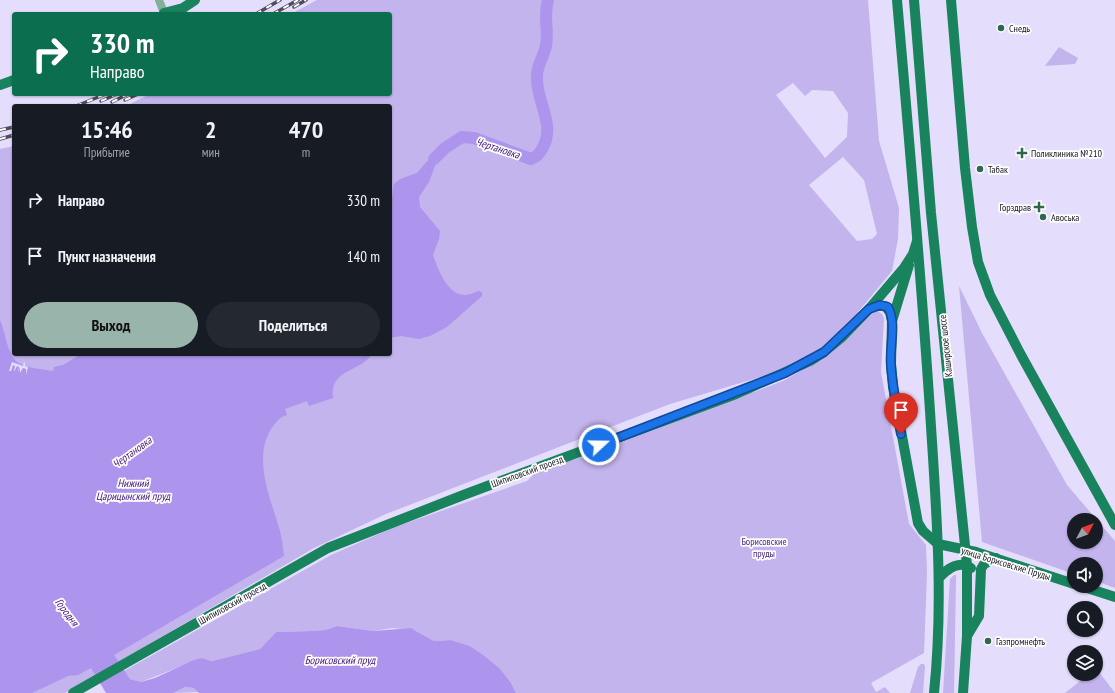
<!DOCTYPE html>
<html lang="ru">
<head>
<meta charset="utf-8">
<style>
	:root { --surface:#171b24; --page:#242831; --text:#f1f3f6; --muted:#9ea1a6; --accent:#99b4ab }
	body { margin:0; font-family:"PT Sans Narrow",sans-serif; background:var(--page); color:var(--text); height:100vh; display:flex; flex-direction:column; font-size:15px; white-space:nowrap }
	* { box-sizing:border-box; margin:0 }
	p { font-size:13px; color:var(--muted) }
	.icon { flex:none; width:22px; height:22px; fill:none; stroke:currentColor; stroke-width:2; stroke-linecap:round; stroke-linejoin:round }
	.map { position:relative; flex:1; overflow:hidden }
	.sheet { position:absolute; left:12px; top:104px; width:380px; height:252px; display:flex; flex-direction:column; background:var(--surface); border-radius:4px; box-shadow:0 1px 3px #0004 }
	.sheet>* { flex:none }
	.hud { position:absolute; left:12px; top:12px; width:380px; height:84px; border-radius:4px; box-shadow:0 1px 3px #0004; background:#0b6e4f; color:#fff; overflow:hidden }
	.needle { width:26px; rotate:49deg }
	.fabs { position:absolute; left:1067px; top:513px; display:grid; gap:8px }
	.fabs a { display:grid; place-items:center; width:36px; height:36px; border-radius:50%; background:var(--surface); box-shadow:0 1px 3px #0004; font-size:20px }
	.pin { position:absolute; display:grid; place-items:center; width:34px; height:34px; color:#fff; margin:-41px -17px; border-radius:50% 50% 50% 0; rotate:-45deg; box-shadow:0 0 4px #0007 }
	.pin .icon { rotate:45deg }
	.me { position:absolute; width:44px; margin:-22px; rotate:69deg; stroke-linejoin:round; filter:drop-shadow(0 0 3px #0008) }
	.turn { display:flex; align-items:center; gap:14px; height:84px; padding:0 12px; font-size:18px }
	.turn .icon { width:52px; height:52px; stroke-width:2.5 }
	.turn b { display:block; font-size:28px; line-height:34px }
	.eta { display:flex; justify-content:space-evenly; align-items:center; height:68px; text-align:center }
	.eta b { font-size:24px; font-weight:700; line-height:28px }
	.action { display:flex; gap:8px; margin-top:auto; padding:8px 12px }
	.action a { flex:1; height:46px; border-radius:24px; background:var(--accent); color:#111; font-size:16px; font-weight:700; line-height:46px; text-align:center }
	.action a+a { background:var(--page); color:var(--text) }
	ul { padding:0; list-style:none }
	li { display:flex; align-items:center; gap:12px; height:56px; padding:0 12px }
	li div { flex:1 }
	li b { display:block; font-size:15px }
	li em { font-style:normal }
	.map>svg:first-child { display:block }
	.green { fill:#c3b4ed; fill-rule:evenodd }
	.water { fill:#ad94ec }
	.pier { fill:#e4ddfc }
	.lines { fill:none; stroke-linecap:round; stroke-linejoin:round }
	.river { stroke:#ad94ec; stroke-width:12 }
	.minor { stroke:#83af9a; stroke-width:8 }
	.major { stroke:#19835e; stroke-width:10 }
	.rail-casing { stroke:#504c5d; stroke-width:3.5 }
	.rail { stroke:#fff; stroke-width:2; stroke-dasharray:6; stroke-linecap:butt }
	.route-casing { stroke:#114b97; stroke-width:10 }
	.route { stroke:#1a73e8; stroke-width:7 }
	.poi-dot { fill:#2e674f; stroke:#fff; stroke-width:1.5 }
	.labels { text-anchor:middle; stroke-width:3.5; stroke-linejoin:round; paint-order:stroke }
	.poi-label { font-size:10px; fill:#17141f; stroke:#fff; text-anchor:start }
	.street-label { font-size:10px; fill:#17141f; stroke:#fff }
	.park-label { font-size:10px; fill:#461c82; stroke:#fff }
	.water-label { font-size:11px; font-style:italic; fill:#42157c; stroke:#fff }
</style>
</head>
<body>
<div class="map">
<svg width="1115" height="693" viewBox="0 0 1115 693">
	<rect width="100%" height="100%" fill="#e4ddfc"/>
	<!-- green -->
	<g class="green">
		<path d="M317,0h551l11,141 20,67 -1,31 -6,32 -47,57 -24,20 -40,23 -111,33 -284,110 -72,34 -249,145h-65v-544l14,-3v208h376v-248h-264l24,-12h240v-80h-99zM793,83l12,13 7,-6 21,1 15,22 -1,24 -22,21 -49,-63zM843,157l21,23 13,54 -5,5 -15,2 -48,-56z"/>
		<path d="M1059,47l19,11 -3,6 -30,2z"/>
		<path d="M959,286l23,47 85,152 48,56v47l-19,-7v-17h-22v10l-92,-32zM1074,520h22v22h-22z"/>
		<path d="M878,311l4,3 2,4 -3,54 28,152 17,21 1,29 -3,79 -53,30 5,9 9,-5 5,6h-374l-5,-10 -29,-29 -12,-8 -19,-6 -17,1 -19,-11 -23,-2 -18,3 -37,-5 -12,4 -13,1 -36,1 -16,17 -48,12 -10,-3 -61,24 -11,-3 -6,-8 207,-116 64,-28 132,-46 7,-7 10,-6 39,-11 168,-67 3,2 31,-12 44,-26 44,-41z"/>
		<path d="M954,575h2v4l-2,114h-11l7,-114z"/>
		<path d="M921,664h3l1,3 -2,26h-13l8,-26z"/>
		<path d="M1096,668l19,25h-50l24,-19h7z"/>
		<path d="M185,687l9,1 5,4 -26,1z"/>
	</g>
	<!-- water -->
	<g class="water">
		<path d="M445,148l-6,7 -10,27 -10,15 1,10 20,24 -1,8 -6,16c7,20 19,51 45,36l4,1v4l-35,31 -17,9 -11,3 -18,-3 -11,2v-138l2,-2 2,-14 6,-5 17,-6 12,-14z"/>
		<path d="M0,320c5,11 6,25 12,36 6,12 30,13 41,15l1,-4 9,-2 18,-11h291c-11,18 -43,15 -39,44l-24,8 -2,-5 -22,8 2,6c-7,2 -9,5 -14,11 -22,31 -2,73 7,105 2,8 3,17 4,25l-170,99 16,24 11,3 14,-4 39,-18 8,-2 10,3 48,-12 16,-17 36,-1 13,-1 12,-4 37,5 37,-3 23,13 17,-1 19,6 12,8 18,15 11,14 5,10h-317l-5,-5 -9,-1 -12,6h-67l-15,-25 -13,7 -10,1 -36,17h-32z"/>
	</g>
	<!-- pier -->
	<path class="pier" d="M12,362l11,4 1,-4 1,1v3l3,1 -2,8v-6l-3,-1 -3,5v-6l-2,6 1,-6 -2,-1 -3,6 1,-6 -2,-1 -2,6h-2z"/>
	<g class="lines">
		<!-- river -->
		<path class="river" d="M434,159l11,-11 17,-11 12,1 57,21c6,-2 8,-5 11,-10 15,-24 -7,-48 -5,-74 0,-10 7,-19 9,-29 3,-17 -3,-28 2,-46"/>
		<!-- minor -->
		<path class="minor" d="M159,0l5,13"/>
		<!-- major -->
		<g class="major">
			<path d="M897,0c12,137 24,274 33,411 6,95 14,187 4,282"/>
			<path d="M914,0l17,213 36,352v71l-4,57"/>
			<path d="M951,0l14,168 7,59 6,35 12,33 31,60 94,170"/>
			<path d="M164,13l19,-5 12,-8"/>
			<path d="M0,85l14,-5"/>
			<path d="M909,265l-17,56 -1,43 2,23 25,136 5,8 15,13 38,8 98,32"/>
			<path d="M869,309l7,-3h9l5,6 2,9"/>
			<path d="M940,577c8,-9 20,-17 31,-9"/>
			<path d="M1081,586l34,11"/>
			<path d="M967,636l12,-20 2,-47 3,-5 12,-6"/>
			<path d="M73,693l255,-145 138,-54 270,-100 74,-33 14,-9 17,-14 28,-29 35,-41 9,-14 4,-13"/>
		</g>
		<defs>
			<g id="rail">
				<path d="M294,7l12,-7"/>
				<path d="M256,14l24,-14"/>
				<path d="M273,14l25,-14"/>
				<path d="M125,100l13,-6"/>
				<path d="M101,101l16,-7"/>
				<path d="M112,102l16,-8"/>
				<path d="M76,106l30,-12"/>
				<path d="M0,130l14,-3"/>
				<path d="M0,139l14,-4"/>
			</g>
		</defs>
		<!-- rail casing -->
		<use href="#rail" class="rail-casing"/>
		<!-- rail -->
		<use href="#rail" class="rail"/>
	</g>
	<g class="lines">
		<defs>
			<path id="route" d="M599,445l186,-72 39,-21 45,-43 11,-4 8,2c9,17 1,40 3,59 2,23 6,45 10,68"/>
		</defs>
		<!-- route casing -->
		<use href="#route" class="route-casing"/>
		<!-- route -->
		<use href="#route" class="route"/>
	</g>
	<!-- markers -->
	<g class="poi-dot">
		<circle cx="1001" cy="28" r="4"/>
		<path d="M1020 147h4v4h4v4h-4v4h-4v-4h-4v-4h4z"/>
		<circle cx="980" cy="169" r="4"/>
		<path d="M1037 201h4v4h4v4h-4v4h-4v-4h-4v-4h4z"/>
		<circle cx="1043" cy="217" r="4"/>
		<circle cx="988" cy="641" r="4"/>
	</g>
	<g class="labels">
		<!-- poi labels -->
		<g class="poi-label">
			<text x="1009" y="32">Снедь</text>
			<text x="1031" y="157">Поликлиника №210</text>
			<text x="988" y="173">Табак</text>
			<text x="1031" y="211" text-anchor="end">Горздрав</text>
			<text x="1051" y="221">Авоська</text>
			<text x="996" y="645">Газпромнефть</text>
		</g>
		<!-- street labels -->
		<g class="street-label">
			<text transform="translate(945 346) rotate(-96)" y="4">Каширское шоссе</text>
			<text transform="translate(527 471) rotate(-20)" y="4">Шипиловский проезд</text>
			<text transform="translate(1006 563) rotate(17)" y="4">улица Борисовские Пруды</text>
			<text transform="translate(232 603) rotate(-29)" y="4">Шипиловский проезд</text>
		</g>
		<!-- park labels -->
		<g class="park-label">
			<text x="764" y="545">Борисовские<tspan x="764" dy="12">пруды</tspan></text>
		</g>
		<!-- water labels -->
		<g class="water-label">
			<text transform="translate(498 148) rotate(18)" y="4">Чертановка</text>
			<text transform="translate(132 452) rotate(-36)" y="4">Чертановка</text>
			<text x="133" y="487">Нижний<tspan x="133" dy="13">Царицынский пруд</tspan></text>
			<text transform="translate(67 612) rotate(53)" y="4">Городня</text>
			<text x="340" y="664">Борисовский пруд</text>
		</g>
	</g>
</svg>
<div class="fabs">
<a><svg class="needle" viewBox="-14 -14 28 28"><path d="M0-13l5 13h-10z" fill="#e53935"/><path d="M0 13l5-13h-10z" fill="#9ea1a6"/></svg></a>
<a><svg class="icon" aria-label="sound" viewBox="0 0 24 24"><path d="M4 9h4l5-4v14l-5-4H4zM17 9q2 3 0 6"/></svg></a>
<a><svg class="icon" aria-label="search" viewBox="0 0 24 24"><circle cx="10" cy="10" r="6"/><path d="M15 15l6 6"/></svg></a>
<a><svg class="icon" aria-label="layers" viewBox="0 0 24 24"><path d="M12 4l9 5-9 5-9-5zM3 14l9 5 9-5"/></svg></a>
</div>
<div class="pin" style="left:901px;top:434px;background:#d93025"><svg class="icon" aria-label="arrive" viewBox="0 0 24 24"><path d="M6 21V4h12l-3 4 3 4H6"/></svg></div>
<svg class="me" style="left:599px;top:445px" viewBox="-20 -20 40 40"><circle r="17" fill="#1a73e8" stroke="#fff" stroke-width="3"/><path d="M0-11L8 9 0 5-8 9z" fill="#fff"/></svg>
<div class="hud">
<div class="turn"><svg class="icon" aria-label="right" viewBox="0 0 24 24"><path d="M7 20v-9h11M14 6l5 5-5 5"/></svg><div><b>330 m</b>Направо</div></div>
</div>
<section class="sheet">
<div class="eta">
<div><b>15:46</b><p>Прибытие</p></div>
<div><b>2</b><p>мин</p></div>
<div><b>470</b><p>m</p></div>
</div>
<ul>
<li><svg class="icon" aria-label="right" viewBox="0 0 24 24"><path d="M7 20v-9h11M14 6l5 5-5 5"/></svg><div><b>Направо</b></div><em>330 m</em></li>
<li><svg class="icon" aria-label="arrive" viewBox="0 0 24 24"><path d="M6 21V4h12l-3 4 3 4H6"/></svg><div><b>Пункт назначения</b></div><em>140 m</em></li>
</ul>
<div class="action"><a>Выход</a><a>Поделиться</a></div>
</section>
</div>
</body>
</html>
